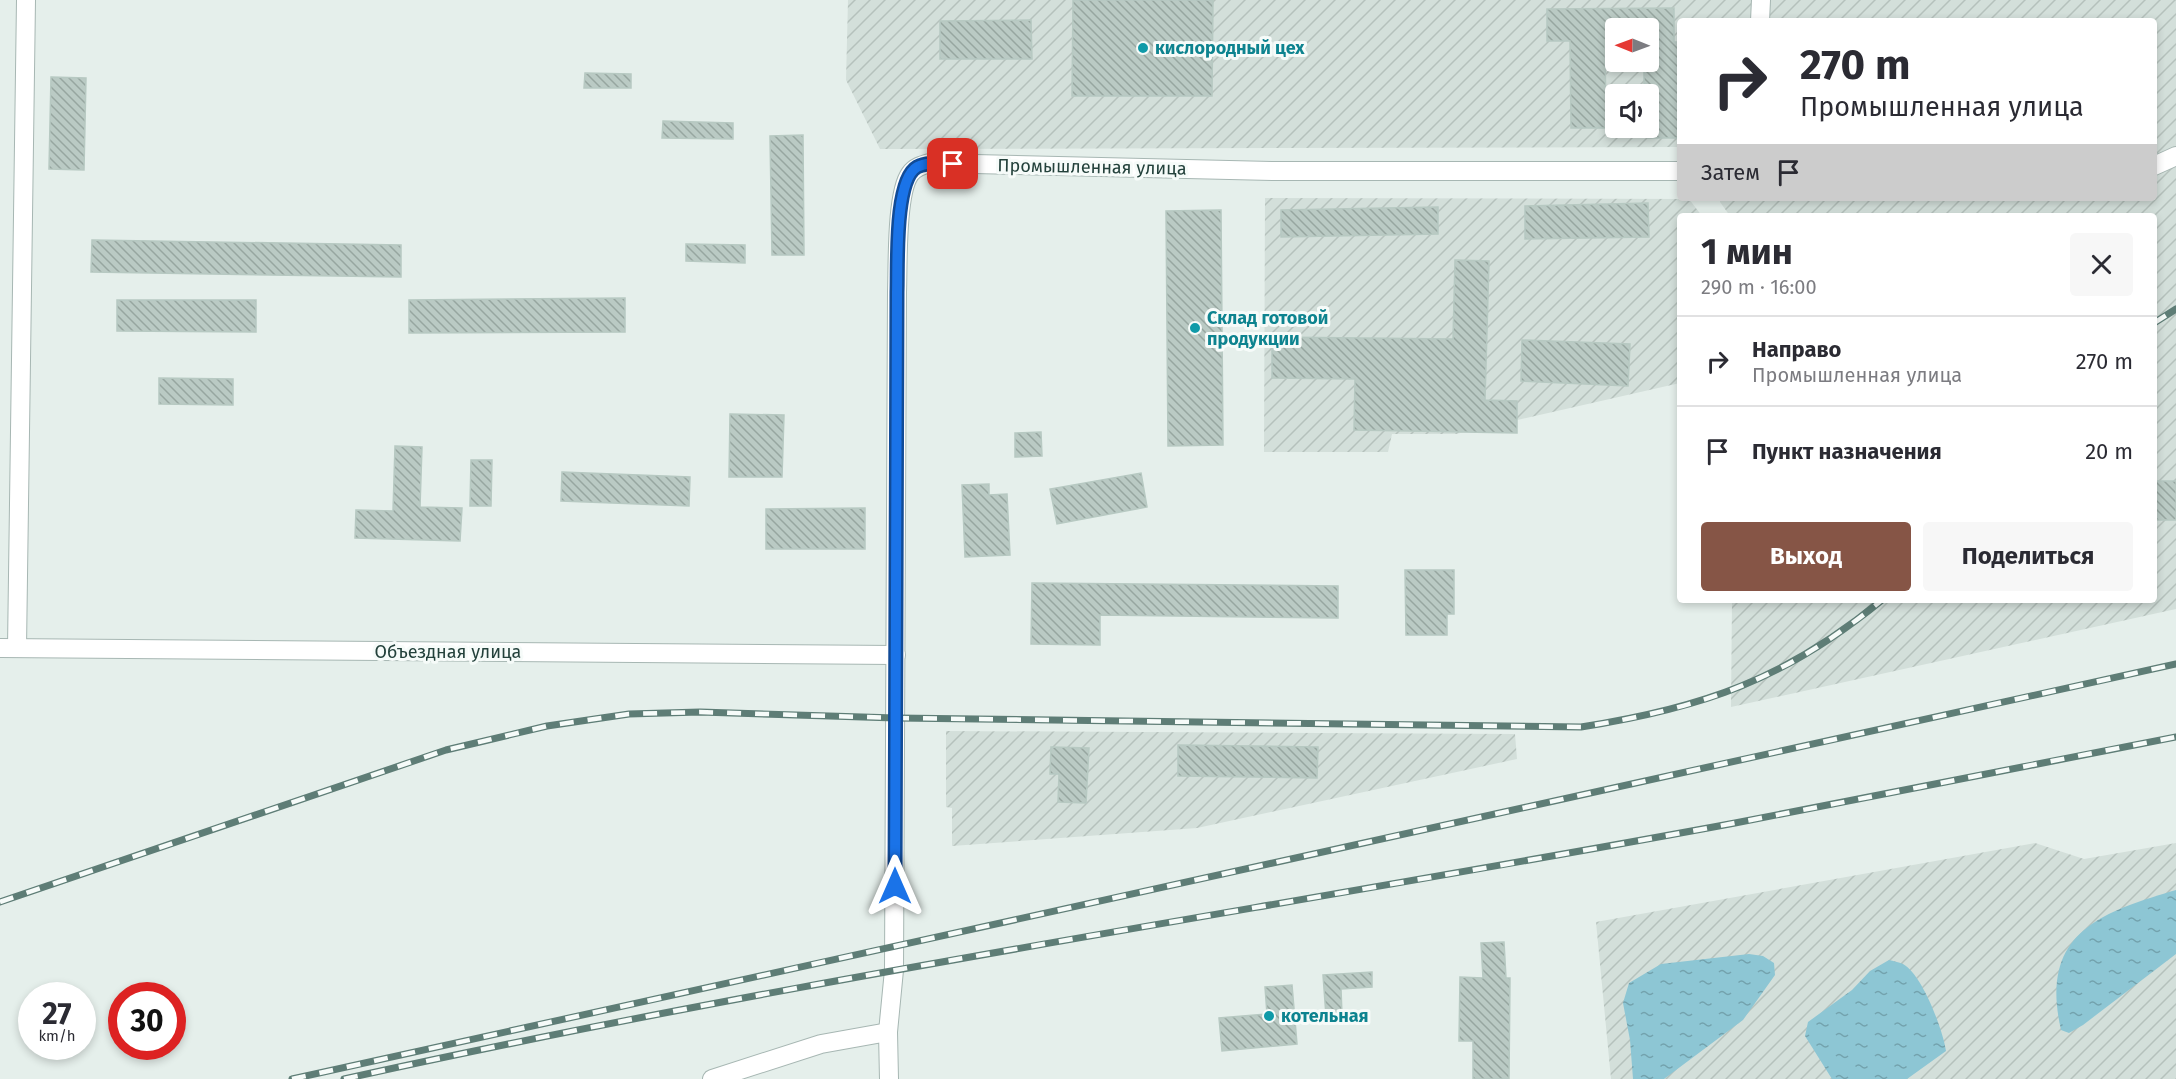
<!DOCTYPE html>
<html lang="ru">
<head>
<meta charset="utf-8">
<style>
	:root { --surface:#fff; --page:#f7f7f7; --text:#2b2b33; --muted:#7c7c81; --line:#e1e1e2; --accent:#865546 }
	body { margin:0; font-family:"Fira Sans",sans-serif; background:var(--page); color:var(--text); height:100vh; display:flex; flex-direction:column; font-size:22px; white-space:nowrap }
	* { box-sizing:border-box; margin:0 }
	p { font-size:20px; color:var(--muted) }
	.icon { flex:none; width:33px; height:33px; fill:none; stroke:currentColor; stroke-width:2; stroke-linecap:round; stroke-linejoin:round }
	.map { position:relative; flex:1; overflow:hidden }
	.details { position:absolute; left:1677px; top:213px; width:480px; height:390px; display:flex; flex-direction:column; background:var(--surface); border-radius:6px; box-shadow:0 3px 9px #0003 }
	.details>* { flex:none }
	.banner { position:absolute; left:1677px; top:18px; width:480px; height:183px; border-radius:6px; box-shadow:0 3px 9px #0003; background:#fff; color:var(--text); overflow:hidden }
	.needle { width:39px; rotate:271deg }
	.buttons { position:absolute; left:1605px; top:18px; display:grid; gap:12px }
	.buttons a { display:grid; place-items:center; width:54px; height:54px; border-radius:6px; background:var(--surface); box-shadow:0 3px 9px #0003; font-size:30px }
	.speed { position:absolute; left:18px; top:982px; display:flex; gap:12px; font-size:30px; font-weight:700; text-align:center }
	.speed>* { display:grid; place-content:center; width:78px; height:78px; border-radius:50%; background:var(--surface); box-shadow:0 3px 9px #0003; line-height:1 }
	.speed small { font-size:15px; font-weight:400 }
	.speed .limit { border:9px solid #d22; background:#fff; color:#111 }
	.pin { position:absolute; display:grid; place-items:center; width:51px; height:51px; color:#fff; margin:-26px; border-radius:12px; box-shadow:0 3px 9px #0006 }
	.me { position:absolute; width:66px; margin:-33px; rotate:0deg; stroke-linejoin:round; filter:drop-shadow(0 0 4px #0008) }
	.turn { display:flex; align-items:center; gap:21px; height:126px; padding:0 24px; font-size:27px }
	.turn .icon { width:78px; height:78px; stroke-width:2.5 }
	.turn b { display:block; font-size:42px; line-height:51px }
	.then { display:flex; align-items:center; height:57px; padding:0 24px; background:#0003; gap:12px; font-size:22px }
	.round { display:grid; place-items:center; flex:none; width:63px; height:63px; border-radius:6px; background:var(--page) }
	.headline { display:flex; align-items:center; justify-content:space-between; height:102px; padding:0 24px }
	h1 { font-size:36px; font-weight:700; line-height:45px }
	.primary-button { display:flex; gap:12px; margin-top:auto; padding:12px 24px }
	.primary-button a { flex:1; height:69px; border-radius:6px; background:var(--accent); color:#fff; font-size:24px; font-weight:700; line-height:69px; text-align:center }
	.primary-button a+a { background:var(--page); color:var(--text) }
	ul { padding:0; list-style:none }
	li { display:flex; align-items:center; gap:18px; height:90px; padding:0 24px; border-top:2px solid var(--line) }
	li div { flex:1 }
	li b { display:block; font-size:22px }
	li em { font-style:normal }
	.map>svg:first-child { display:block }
	.industrial { fill:url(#industrial-furrows); fill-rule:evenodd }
	.water { fill:url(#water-ripples) }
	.building { fill:url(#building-back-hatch); stroke:#b7c9c2; stroke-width:1.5 }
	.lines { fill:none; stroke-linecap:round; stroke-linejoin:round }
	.minor-casing { stroke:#a7b7b3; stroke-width:20 }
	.minor { stroke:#fff; stroke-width:18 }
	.rail-casing { stroke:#5e7d76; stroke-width:7 }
	.rail { stroke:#f6fbf9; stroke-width:4.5; stroke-dasharray:14; stroke-linecap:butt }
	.route-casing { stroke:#114b97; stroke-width:15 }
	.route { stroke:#1a73e8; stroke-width:10 }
	.culture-dot { fill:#0f9aa8; stroke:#f6fbf9; stroke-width:2 }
	.labels { text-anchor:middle; stroke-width:6; stroke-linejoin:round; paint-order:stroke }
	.culture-label { font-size:18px; font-weight:bold; fill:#0d838f; stroke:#f6fbf9; text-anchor:start }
	.street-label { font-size:18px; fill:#23413b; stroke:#f6fbf9 }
</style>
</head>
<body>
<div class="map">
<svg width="2176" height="1079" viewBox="0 0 2176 1079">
	<defs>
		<pattern id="industrial-furrows" width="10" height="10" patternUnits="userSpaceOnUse" patternTransform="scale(1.5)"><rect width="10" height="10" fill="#d3dfda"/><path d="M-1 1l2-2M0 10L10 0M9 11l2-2" fill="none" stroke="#b5c1bc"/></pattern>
		<pattern id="water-ripples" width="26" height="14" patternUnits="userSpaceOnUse" patternTransform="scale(1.5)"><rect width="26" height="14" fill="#8dc6d4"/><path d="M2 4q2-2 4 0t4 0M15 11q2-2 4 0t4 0" fill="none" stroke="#73a2ad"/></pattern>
		<pattern id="building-back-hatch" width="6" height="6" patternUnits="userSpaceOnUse" patternTransform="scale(1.5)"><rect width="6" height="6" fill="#bacac4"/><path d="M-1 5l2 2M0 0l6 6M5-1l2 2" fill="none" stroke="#97a6a0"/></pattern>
	</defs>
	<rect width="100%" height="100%" fill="#e5efeb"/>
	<!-- industrial -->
	<g class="industrial">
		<path d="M848,0h1328v609l-445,98 1,-107h422v-384h-424l-10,-14v-4h434v-177h-474v126l-800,2 -34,-69zM1616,28h32v34h-32zM1616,94h32v34h-32z"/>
		<path d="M1265,198l424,1 13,17h-22v167l-224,51h-64l-4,18h-124z"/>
		<path d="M946,731l569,3 2,25 -320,69 -245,18v-38l-6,-1z"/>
		<path d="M2035,843l49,16 92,-16v236h-565l-15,-157z"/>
	</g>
	<!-- water -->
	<g class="water">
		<path d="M2176,890v64l-93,71 -14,8 -8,-3c-22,-96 37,-117 115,-140z"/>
		<path d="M1749,954l14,2 11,7 1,12 -32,45 -79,59h-31l-3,-39 -7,-37 6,-20 32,-19z"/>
		<path d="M1889,960c4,1 10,2 14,4 19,10 40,66 43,87l-39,28h-75l-27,-43 3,-14 44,-32 18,-19z"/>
	</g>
	<!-- building -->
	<g class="building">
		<path d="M1073,0h140l-1,96h-140z"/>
		<path d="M1674,8v34h6l-1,96h-31v-44h-4v-32h4v-34h-32v12h-11l1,88h-35l-1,-87h-23v-32z"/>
		<path d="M1031,20l1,39h-92v-38z"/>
		<path d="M585,73l46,1v14h-47z"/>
		<path d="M51,77l35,1 -2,92 -35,-1z"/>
		<path d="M663,121l70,2v16l-71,-1z"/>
		<path d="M803,135l1,120h-32l-2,-119z"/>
		<path d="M1648,203l1,34 -124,2v-33z"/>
		<path d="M1438,207v27l-157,3v-27z"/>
		<path d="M1221,210l2,235 -55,1 -2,-235z"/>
		<path d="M92,240l309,5v32l-310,-5z"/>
		<path d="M686,244l59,1v18l-59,-2z"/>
		<path d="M1455,260l34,1 -4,139 32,1v32l-163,-3 1,-51 -83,-1v-41l181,2z"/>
		<path d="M625,298v34l-216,1v-33z"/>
		<path d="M117,300h139v32l-139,-1z"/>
		<path d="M1522,340l108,4 -2,42 -107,-5z"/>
		<path d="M159,378l74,1v26l-74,-1z"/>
		<path d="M730,414l54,1 -2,62h-53z"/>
		<path d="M1041,432l1,24 -27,1v-24z"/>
		<path d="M395,446l27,1 -2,60 42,1 -2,33 -105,-3 1,-28 37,1z"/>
		<path d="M471,460h21l-1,46h-21z"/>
		<path d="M562,472l128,5 -1,29 -128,-5z"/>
		<path d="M1141,473l6,34 -90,17 -7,-35z"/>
		<rect x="2154" y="481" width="22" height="39"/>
		<path d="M989,484v11l18,-1 3,61 -45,2 -3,-72z"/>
		<path d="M865,508v41h-99v-40z"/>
		<path d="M1405,570h49v44h-7v21h-41z"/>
		<path d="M1032,583l306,3v32l-238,-3v30l-69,-1z"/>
		<path d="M1178,745l140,2 -1,31 -139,-2z"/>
		<path d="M1051,747l38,1 -3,55 -28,-1 1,-28h-9z"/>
		<path d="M1504,942l2,36h4l-1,101h-36v-38h-14l1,-64 23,1 -2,-35z"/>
		<path d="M1372,972v15l-31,2 1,26 -16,1 -3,-41z"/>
		<path d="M1292,985l5,59 -75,7 -3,-33 48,-4 -2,-27z"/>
	</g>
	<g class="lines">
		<defs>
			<g id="minor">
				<path d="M1760,21l1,-21"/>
				<path d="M2154,166l22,-10"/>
				<path d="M0,648l896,7"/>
				<path d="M17,648l9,-648"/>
				<path d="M712,1079l109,-35 67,-12"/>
				<path d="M889,1079l-1,-47 6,-62 3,-678c1,-26 -1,-99 13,-118 5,-7 12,-9 20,-11l344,8h406"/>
			</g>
		</defs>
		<!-- minor casing -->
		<use href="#minor" class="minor-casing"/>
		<!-- minor -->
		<use href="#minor" class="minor"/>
		<defs>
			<g id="rail">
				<path d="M2154,323l22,-14"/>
				<path d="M0,902l446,-152 101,-24 82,-12 71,-2 196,6 685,9c122,-19 205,-48 301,-127"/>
				<path d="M292,1079l1884,-415"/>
				<path d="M344,1079c460,-102 927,-170 1391,-256 147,-28 294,-58 441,-86"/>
			</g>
		</defs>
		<!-- rail casing -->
		<use href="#rail" class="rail-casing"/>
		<!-- rail -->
		<use href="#rail" class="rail"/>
	</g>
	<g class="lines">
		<defs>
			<path id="route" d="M895,886l2,-594c1,-26 -3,-112 20,-125 11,-6 25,-3 36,-3"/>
		</defs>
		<!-- route casing -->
		<use href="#route" class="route-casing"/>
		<!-- route -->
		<use href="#route" class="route"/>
	</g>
	<!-- markers -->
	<g class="culture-dot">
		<circle cx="1143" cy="48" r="6"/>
		<circle cx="1195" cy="328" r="6"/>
		<circle cx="1269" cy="1016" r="6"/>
	</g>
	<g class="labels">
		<!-- culture labels -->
		<g class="culture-label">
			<text x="1155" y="54">кислородный цех</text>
			<text x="1207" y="324">Склад готовой<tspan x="1207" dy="21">продукции</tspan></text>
			<text x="1281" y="1022">котельная</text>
		</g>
		<!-- street labels -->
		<g class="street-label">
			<text transform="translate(1092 167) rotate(1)" y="6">Промышленная улица</text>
			<text x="448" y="658">Объездная улица</text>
		</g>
	</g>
</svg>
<div class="buttons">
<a><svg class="needle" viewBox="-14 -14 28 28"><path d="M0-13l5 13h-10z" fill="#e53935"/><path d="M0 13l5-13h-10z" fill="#7c7c81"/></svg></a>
<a><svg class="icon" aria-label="sound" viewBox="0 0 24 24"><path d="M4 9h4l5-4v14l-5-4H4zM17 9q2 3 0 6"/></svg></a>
</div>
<div class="speed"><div>27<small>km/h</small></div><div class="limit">30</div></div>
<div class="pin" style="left:953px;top:164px;background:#d93025"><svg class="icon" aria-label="arrive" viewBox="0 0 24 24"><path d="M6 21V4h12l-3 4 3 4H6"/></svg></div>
<svg class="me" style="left:895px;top:886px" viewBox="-20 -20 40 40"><path d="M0-17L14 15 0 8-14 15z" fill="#1a73e8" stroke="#fff" stroke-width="4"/></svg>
<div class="banner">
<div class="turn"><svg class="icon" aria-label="right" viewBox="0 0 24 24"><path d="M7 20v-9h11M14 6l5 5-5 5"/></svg><div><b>270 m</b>Промышленная улица</div></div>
<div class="then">Затем<svg class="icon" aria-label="arrive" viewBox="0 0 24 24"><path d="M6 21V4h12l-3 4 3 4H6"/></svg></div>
</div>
<section class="details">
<div class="headline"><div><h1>1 мин</h1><p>290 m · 16:00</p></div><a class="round"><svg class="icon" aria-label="close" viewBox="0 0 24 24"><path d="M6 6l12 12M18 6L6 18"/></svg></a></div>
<ul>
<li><svg class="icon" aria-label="right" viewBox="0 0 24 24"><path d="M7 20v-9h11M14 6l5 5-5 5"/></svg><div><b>Направо</b><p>Промышленная улица</p></div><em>270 m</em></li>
<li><svg class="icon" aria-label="arrive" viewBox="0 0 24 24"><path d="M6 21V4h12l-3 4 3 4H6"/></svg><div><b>Пункт назначения</b></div><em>20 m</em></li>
</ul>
<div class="primary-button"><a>Выход</a><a>Поделиться</a></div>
</section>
</div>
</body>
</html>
